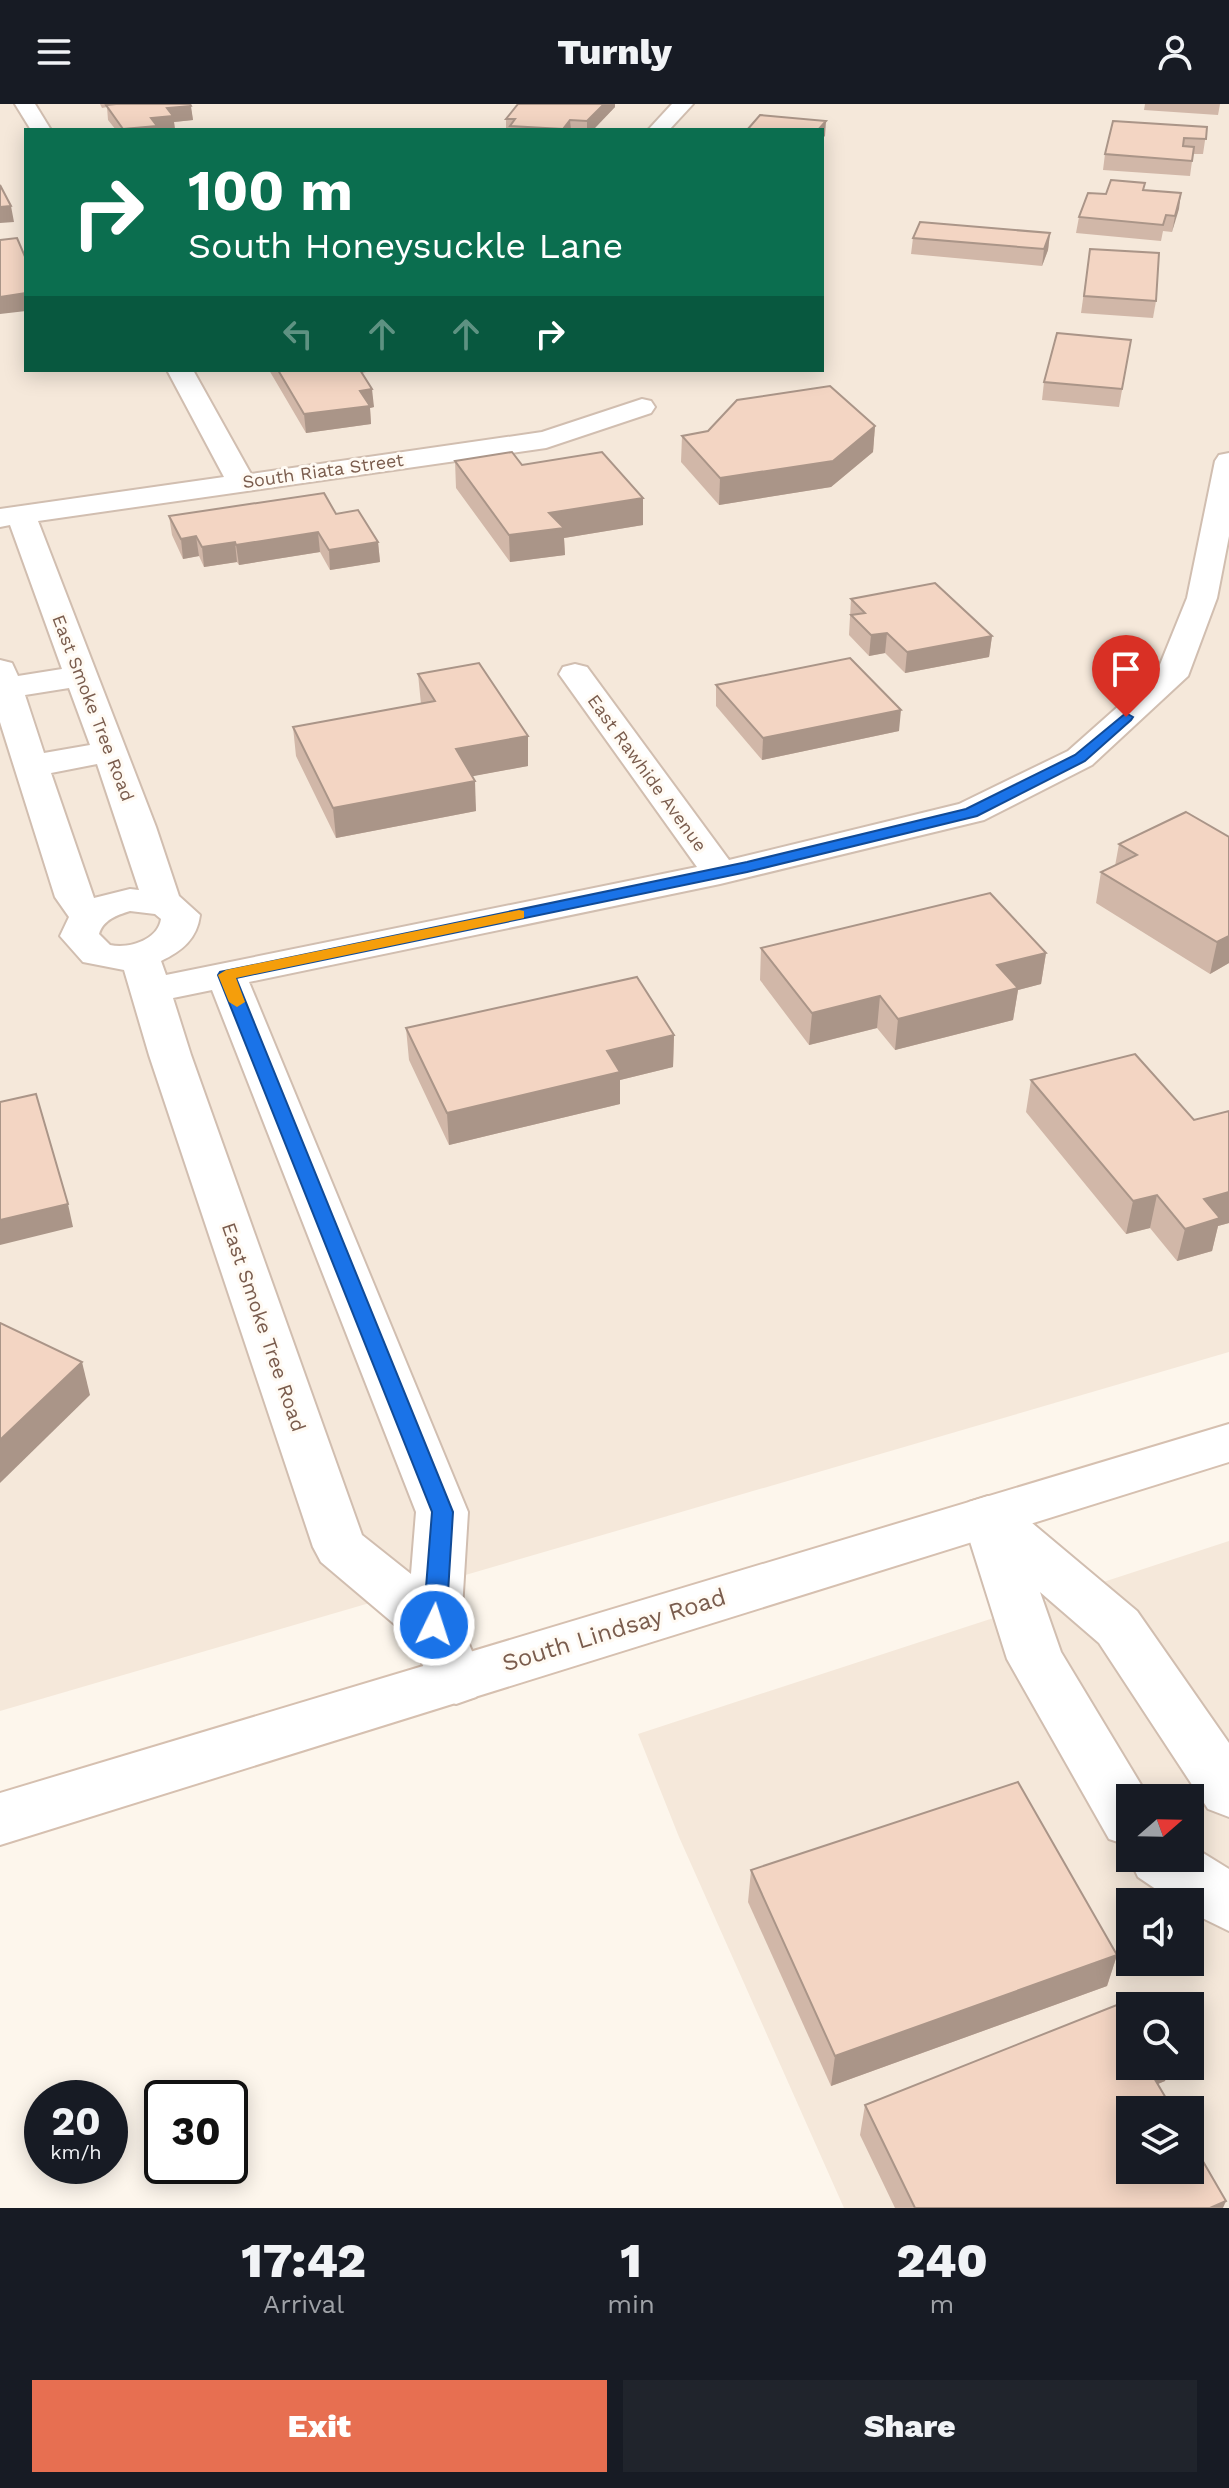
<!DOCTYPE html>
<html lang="en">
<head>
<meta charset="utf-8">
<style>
	:root { --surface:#171b24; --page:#20242c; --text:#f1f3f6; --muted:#9ea1a6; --accent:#e76f51 }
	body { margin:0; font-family:"Work Sans",sans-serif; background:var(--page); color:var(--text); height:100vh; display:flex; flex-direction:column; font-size:30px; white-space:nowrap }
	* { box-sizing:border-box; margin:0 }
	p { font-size:26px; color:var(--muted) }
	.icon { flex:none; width:44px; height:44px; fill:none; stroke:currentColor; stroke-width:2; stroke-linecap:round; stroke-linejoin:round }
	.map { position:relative; height:2104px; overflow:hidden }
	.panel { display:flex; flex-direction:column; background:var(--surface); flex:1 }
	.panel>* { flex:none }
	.hud { position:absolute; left:24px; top:24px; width:800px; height:244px; border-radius:0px; box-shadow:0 4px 20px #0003; background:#0b6e4f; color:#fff; overflow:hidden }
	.needle { width:52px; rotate:70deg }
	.controls { position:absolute; left:1116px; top:1680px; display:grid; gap:16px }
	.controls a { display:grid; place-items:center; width:88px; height:88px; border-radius:0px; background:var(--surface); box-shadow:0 4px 20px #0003; font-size:40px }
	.speed { position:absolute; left:24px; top:1976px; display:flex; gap:16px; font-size:40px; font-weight:700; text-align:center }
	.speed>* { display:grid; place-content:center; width:104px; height:104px; border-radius:50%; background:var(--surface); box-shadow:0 4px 20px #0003; line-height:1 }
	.speed small { font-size:20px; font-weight:400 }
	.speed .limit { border:4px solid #111; border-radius:12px; background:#fff; color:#111 }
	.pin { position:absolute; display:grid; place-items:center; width:68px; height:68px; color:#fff; margin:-82px -34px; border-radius:50% 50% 50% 0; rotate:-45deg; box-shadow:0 0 8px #0007 }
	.pin .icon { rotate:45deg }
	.me { position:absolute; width:88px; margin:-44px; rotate:4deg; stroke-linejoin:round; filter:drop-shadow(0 0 6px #0008) }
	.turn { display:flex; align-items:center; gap:28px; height:168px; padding:0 32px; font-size:36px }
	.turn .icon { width:104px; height:104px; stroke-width:2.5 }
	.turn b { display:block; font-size:56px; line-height:68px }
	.lanes { display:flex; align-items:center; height:76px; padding:0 32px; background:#0003; justify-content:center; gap:40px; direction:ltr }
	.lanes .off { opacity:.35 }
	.eta { display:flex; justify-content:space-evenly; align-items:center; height:136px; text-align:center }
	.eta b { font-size:48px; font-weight:800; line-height:56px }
	.primary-button { display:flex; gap:16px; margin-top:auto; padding:16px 32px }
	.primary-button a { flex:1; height:92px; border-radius:0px; background:var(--accent); color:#fff; font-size:32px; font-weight:800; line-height:92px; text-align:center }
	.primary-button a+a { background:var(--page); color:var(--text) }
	header { display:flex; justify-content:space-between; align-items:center; height:104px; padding:0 32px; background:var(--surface); font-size:36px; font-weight:800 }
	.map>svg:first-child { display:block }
	.residential { fill:#f5e8da; fill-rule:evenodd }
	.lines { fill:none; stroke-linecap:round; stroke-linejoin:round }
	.street-casing { stroke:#d1beb0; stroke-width:4 }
	.secondary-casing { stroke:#d6c0b0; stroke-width:4 }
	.street { fill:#fff; fill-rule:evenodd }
	.secondary { fill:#fff; fill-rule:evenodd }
	.wall { fill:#d1b7a8 }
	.shaded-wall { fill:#aa9588 }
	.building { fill:#f3d5c3; stroke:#aa9588; stroke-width:2 }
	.route { fill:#1a73e8; stroke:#114b97; stroke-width:2 }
	.slow { fill:#f59e0b }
	.labels { text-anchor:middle; stroke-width:6; stroke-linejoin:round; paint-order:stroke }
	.far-street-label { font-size:18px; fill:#7a5c4d; stroke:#fffaf3 }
	.street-label { font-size:20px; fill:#7a5c4d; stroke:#fffaf3 }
	.near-street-label { font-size:24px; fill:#7a5c4d; stroke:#fffaf3 }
</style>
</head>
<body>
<header><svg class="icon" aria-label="menu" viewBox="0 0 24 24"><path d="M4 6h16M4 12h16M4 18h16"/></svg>Turnly<svg class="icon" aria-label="person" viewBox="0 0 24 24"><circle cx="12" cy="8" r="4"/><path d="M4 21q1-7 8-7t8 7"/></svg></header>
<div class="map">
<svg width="1229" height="2104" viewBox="0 0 1229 2104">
	<rect width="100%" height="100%" fill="#fdf6ec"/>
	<!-- residential -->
	<g class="residential">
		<path d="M0,0h1229v1248l-1229,359zM26,26h796v240h-796z"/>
		<path d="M1229,1437v667h-385l-165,-371 -41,-103zM1130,1694h60v60h-60zM1130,1798h60v60h-60zM1130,1902h60v60h-60zM1130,2006h60v60h-60z"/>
	</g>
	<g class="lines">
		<defs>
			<g id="street">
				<path d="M15,0h20l16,26h-20z"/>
				<path d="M672,0h21l-24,26h-21z"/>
				<path d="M167,266h26l58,104 291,-42 100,-33 9,2 4,6 -4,6 -105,35 -508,73 118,306 23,69 21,19c-3,24 -18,36 -39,46l5,14 531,-108 -138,-193 4,-7 12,-3 12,3 142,193 230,-56 109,-53 89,-79 30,-74 28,-137 4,-6 10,-2v83l-12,62 -29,78 -96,89 -108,55 -264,64 -471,98 219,530 -7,113 23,55 -8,17 -20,7 -20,-7 -24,-58 -91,-77 -8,-15 -164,-492 -25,-85 -41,-8 -23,-26 9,-19 -14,-20 -55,-175v-62l12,3 6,13 44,-7 -52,-144 -10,2v-18l224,-32zM69,584l21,57 -46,8 -19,-58zM97,660l42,126 -9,-1 -36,9 -43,-125zM130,807l25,3 6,5c-3,21 -32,30 -51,26l-11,-11c4,-14 18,-19 31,-23zM212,886l204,522 -5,62 -49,-39 -171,-480 -18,-57z"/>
				<path d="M988,1392l19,6 130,109 92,132v74l-21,-8 -109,-166 -59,-51 21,60 88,146h-19v48l-21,-7 -102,-180 -45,-143 7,-14z"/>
				<path d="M1190,1741l39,24v62l-39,-19v-10h-15l-37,-25 -9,-19 1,-3v3h60z"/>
			</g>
			<path id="secondary" d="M1229,1320v38l-1229,383v-52z"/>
		</defs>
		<!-- street casing -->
		<use href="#street" class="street-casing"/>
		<!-- secondary casing -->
		<use href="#secondary" class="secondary-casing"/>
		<!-- street -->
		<use href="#street" class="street"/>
		<!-- secondary -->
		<use href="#secondary" class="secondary"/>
	</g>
	<!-- wall -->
	<g class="wall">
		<path d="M100,0h90l3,16 -19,2 1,8h-59l-8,-10 -1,-13 -5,1z"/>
		<path d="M615,0v3l-22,23h-87v-11z"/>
		<path d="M1145,0h75l-2,11 -74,-5z"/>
		<path d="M1207,23l-4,27h-10l-3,22 -87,-6 2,-16z"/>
		<path d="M1144,86l37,3 -9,39 -9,-1 -2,10 -85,-8 3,-16 27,-23z"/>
		<path d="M1050,129l-2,17 -6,16 -131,-12 2,-16z"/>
		<path d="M1090,145l66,52 -3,17 -72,-5z"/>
		<path d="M1131,236l-12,67 -77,-7 2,-18z"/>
		<path d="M269,266h97v2l-4,1 12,34 -4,1 1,16 -65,9z"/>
		<path d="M875,322l-2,26 -42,35 -112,18 -38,-43 1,-26z"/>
		<path d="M455,357l67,4 121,33v27l-79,13 1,17 -55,7 -54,-74z"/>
		<path d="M336,410l42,28 2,20 -50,8 -10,-18 -81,13 -2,-3 -33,5 -5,-11 -16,3 -11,-24 -3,-19z"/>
		<path d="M851,495l141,37 -3,21 -84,16 -20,-20 -16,3 -20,-21z"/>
		<path d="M418,570l110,62v30l-56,10 4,35 -140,27 -40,-82 -3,-29 128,-23z"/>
		<path d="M716,581l183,46 -137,29 -46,-54z"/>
		<path d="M1229,733v126l-19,11 -114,-71 5,-31 14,-6 4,-22z"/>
		<path d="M761,844l285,5 -5,31 -23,6 -5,30 -118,30 -18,-22 -68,17 -49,-65z"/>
		<path d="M406,924l268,7 -1,32 -53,13v24l-171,41 -40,-85z"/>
		<path d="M1031,976l163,40 35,-9v112l-11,3 -6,25 -35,10 -27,-33 -24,6 -100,-122z"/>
		<path d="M751,1766l366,85 -10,31 -276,100 -83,-184z"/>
		<path d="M1130,1962h40l-5,15 -7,3 65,124h-328l-35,-73 5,-30z"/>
	</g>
	<!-- shaded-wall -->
	<g class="shaded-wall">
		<path d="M604,0h11v3l-22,23h-6v-9z"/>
		<path d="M191,2l2,14 -19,2 1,8h-51l27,-12 16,-10z"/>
		<path d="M570,16l1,10h-7l-1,-1z"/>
		<path d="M826,17l-1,15 -3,3v-9h-4z"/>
		<path d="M1181,89l-2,16 -7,23 3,-16z"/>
		<path d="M11,102l3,16 -14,1v-16z"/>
		<path d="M1050,129l-2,17 -6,16 2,-17z"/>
		<path d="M26,189v18l-26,3v-17z"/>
		<path d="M372,285l2,18 -4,1 1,16 -65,9 -2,-19 56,-23z"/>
		<path d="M875,322l-2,26 -42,35 -112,18 1,-27z"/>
		<path d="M643,394v27l-79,13 1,17 -55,7 -1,-27 40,-22z"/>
		<path d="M318,428l2,20 -81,13 -3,-20z"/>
		<path d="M196,432l3,20 -16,3 -2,-20z"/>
		<path d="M235,438l2,20 -33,5 -2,-20z"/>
		<path d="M378,438l2,20 -50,8 -1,-20z"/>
		<path d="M887,529l-2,20 -16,3 2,-21z"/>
		<path d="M992,532l-3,21 -84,16 2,-21z"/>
		<path d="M901,606l-2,21 -137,29 1,-22z"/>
		<path d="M528,632v30l-70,13 -2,-30z"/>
		<path d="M475,677l1,30 -140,27 -3,-30z"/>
		<path d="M1229,832v27l-19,11 7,-32z"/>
		<path d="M1046,849l-5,31 -23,6 -5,30 -118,30 3,-31 99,-54z"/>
		<path d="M880,892l-3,32 -68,17 3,-32z"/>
		<path d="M674,931l-1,32 -53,13v24l-171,41 -2,-32 160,-62z"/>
		<path d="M1229,1088v31l-11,3 -6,25 -35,10 8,-32 19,-30z"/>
		<path d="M1157,1091l-7,33 -24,6 7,-33z"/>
		<path d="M68,1100l5,23 -73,18v-25z"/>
		<path d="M82,1258l8,33 -90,88v-43z"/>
		<path d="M1117,1851l-10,31 -276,100 4,-30z"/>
		<path d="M1144,1962h26l-5,15 -30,12z"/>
		<path d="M1226,2097l-3,7h-13z"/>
	</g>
	<!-- building -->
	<g class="building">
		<path d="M116,0h74l1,2 -24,2 6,8 -22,2 6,8 -34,3 -17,-24z"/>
		<path d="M518,0h86l-17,17 -17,-1 -7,9 -53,-3 5,-7h-9z"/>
		<path d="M760,11l66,6 -8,9h-71z"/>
		<path d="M1113,17l94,6 -1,12 -22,-1 -1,8 11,1 -2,14 -87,-7z"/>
		<path d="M1111,76l34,3 -2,7 38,3 -6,23 -9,-1 -3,10 -84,-8 9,-24 18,1z"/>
		<path d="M0,81l11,21 -11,1z"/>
		<path d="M920,118l130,11 -6,16 -131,-11z"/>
		<path d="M17,134l9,21v34l-26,4v-57z"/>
		<path d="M1090,145l69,4 -3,48 -72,-5z"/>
		<path d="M1057,229l74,7 -9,49 -78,-7z"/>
		<path d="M278,266h82l12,19 -12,2 10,15 -66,8z"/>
		<path d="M830,282l45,40 -42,35 -113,17 -38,-42 26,-5 29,-31z"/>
		<path d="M512,348l10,13 80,-13 41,46 -94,15 15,15 -55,7 -54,-74z"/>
		<path d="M324,389l12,21 22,-4 20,32 -49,8 -11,-18 -82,13 -1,-3 -33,5 -6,-11 -15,3 -12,-23z"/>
		<path d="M935,479l57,53 -85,16 -20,-19 -16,2 -20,-20 14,-2 -14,-14z"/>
		<path d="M850,554l51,52 -138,28 -47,-53z"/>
		<path d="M479,559l49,73 -72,13 19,32 -142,27 -40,-81 142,-26 -17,-27z"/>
		<path d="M1186,708l43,25v99l-12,6 -116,-70 36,-17 -18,-11z"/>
		<path d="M990,789l56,60 -49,12 21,23 -120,31 -18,-23 -68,17 -51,-65z"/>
		<path d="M637,873l37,58 -67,16 13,21 -173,41 -41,-85z"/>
		<path d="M1135,950l59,66 35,-9v81l-25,7 16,19 -35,11 -28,-34 -24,6 -102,-121z"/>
		<path d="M36,990l32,110 -68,16v-118z"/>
		<path d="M0,1219l82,39 -82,78z"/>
		<path d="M1018,1678l99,173 -282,101 -84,-186z"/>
		<path d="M1142,1891l6,11h-18v60h17l26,44h-43v60h60v-31l36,62 -16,7h-295l-50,-103z"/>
	</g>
	<!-- route -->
	<path class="route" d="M1126,609l7,4 -2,3 -46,41 -108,55 -230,56 -511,106 217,534 -7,113 -4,7 -8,3 -8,-3 -3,-7 9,-113 -214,-537 2,-3 527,-110 219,-53 109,-54z"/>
	<!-- slow -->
	<path class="slow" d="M519,806l5,1v7l-288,60 9,24 -8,5 -8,-5 -11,-27 8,-5z"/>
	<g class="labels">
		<!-- far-street labels -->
		<g class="far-street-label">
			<text transform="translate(323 367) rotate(-8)" y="6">South Riata Street</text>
			<text transform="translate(93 604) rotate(69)" y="6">East Smoke Tree Road</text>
			<text transform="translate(647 669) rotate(54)" y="6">East Rawhide Avenue</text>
		</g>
		<!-- street labels -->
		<g class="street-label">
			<text transform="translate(264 1223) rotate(71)" y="7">East Smoke Tree Road</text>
		</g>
		<!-- near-street labels -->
		<g class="near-street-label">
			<text transform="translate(614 1526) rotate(-17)" y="8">South Lindsay Road</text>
		</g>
	</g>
</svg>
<div class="controls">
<a><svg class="needle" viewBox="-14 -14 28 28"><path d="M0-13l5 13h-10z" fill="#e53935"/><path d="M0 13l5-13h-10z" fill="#9ea1a6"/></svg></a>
<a><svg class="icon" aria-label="sound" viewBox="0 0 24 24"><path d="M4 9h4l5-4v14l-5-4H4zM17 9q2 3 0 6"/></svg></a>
<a><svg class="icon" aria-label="search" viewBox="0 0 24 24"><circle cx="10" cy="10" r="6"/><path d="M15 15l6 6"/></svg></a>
<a><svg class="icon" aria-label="layers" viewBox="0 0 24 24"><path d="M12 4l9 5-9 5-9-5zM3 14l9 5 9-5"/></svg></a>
</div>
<div class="speed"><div>20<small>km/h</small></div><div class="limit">30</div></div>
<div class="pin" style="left:1126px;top:613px;background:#d93025"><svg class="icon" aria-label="arrive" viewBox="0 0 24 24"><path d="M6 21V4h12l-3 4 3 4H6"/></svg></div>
<svg class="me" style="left:434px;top:1521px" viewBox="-20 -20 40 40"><circle r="17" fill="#1a73e8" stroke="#fff" stroke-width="3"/><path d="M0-11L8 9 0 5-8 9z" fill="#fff"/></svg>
<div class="hud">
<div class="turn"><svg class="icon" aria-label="right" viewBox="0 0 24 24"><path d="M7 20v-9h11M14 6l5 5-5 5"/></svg><div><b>100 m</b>South Honeysuckle Lane</div></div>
<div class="lanes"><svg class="icon off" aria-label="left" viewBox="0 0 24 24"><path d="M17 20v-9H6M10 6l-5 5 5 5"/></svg><svg class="icon off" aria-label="ahead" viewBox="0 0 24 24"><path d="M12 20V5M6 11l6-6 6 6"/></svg><svg class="icon off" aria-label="ahead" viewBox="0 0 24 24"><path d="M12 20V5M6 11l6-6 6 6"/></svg><svg class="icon" aria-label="right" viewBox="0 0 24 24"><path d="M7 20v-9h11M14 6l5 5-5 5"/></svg></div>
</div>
</div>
<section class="panel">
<div class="eta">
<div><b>17:42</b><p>Arrival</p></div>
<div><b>1</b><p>min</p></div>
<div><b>240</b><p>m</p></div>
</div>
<div class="primary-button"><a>Exit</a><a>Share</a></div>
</section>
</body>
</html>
